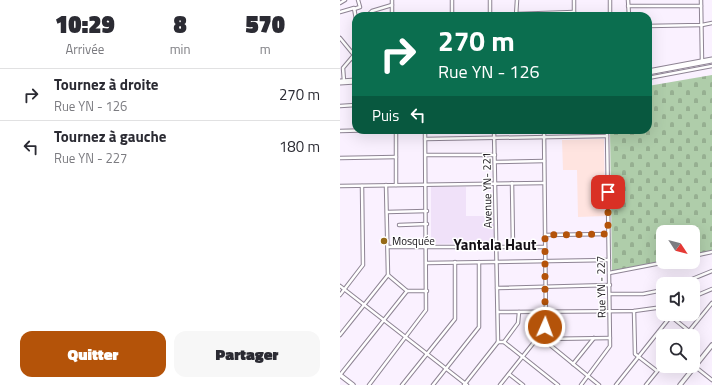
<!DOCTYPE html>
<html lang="fr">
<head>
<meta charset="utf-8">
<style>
	:root { --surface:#fff; --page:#f7f7f7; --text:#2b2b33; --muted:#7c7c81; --line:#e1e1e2; --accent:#b45309 }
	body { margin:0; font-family:"Titillium Web",sans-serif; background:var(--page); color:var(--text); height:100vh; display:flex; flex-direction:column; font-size:15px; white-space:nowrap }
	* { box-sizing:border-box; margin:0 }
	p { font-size:13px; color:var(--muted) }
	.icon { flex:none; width:22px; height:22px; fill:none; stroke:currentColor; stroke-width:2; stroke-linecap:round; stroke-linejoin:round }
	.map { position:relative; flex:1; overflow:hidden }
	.panel { display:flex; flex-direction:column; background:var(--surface); width:340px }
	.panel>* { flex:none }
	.banner { position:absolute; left:12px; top:12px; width:300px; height:122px; border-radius:12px; box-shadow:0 4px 16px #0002; background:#0b6e4f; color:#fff; overflow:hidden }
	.needle { width:26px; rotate:126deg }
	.tools { position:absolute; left:316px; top:225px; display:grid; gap:8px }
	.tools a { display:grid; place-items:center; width:44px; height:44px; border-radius:8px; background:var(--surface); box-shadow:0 4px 16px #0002; font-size:20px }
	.pin { position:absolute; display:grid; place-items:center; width:34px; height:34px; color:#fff; margin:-17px; border-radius:8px; box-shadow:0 2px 6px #0006 }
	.me { position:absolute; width:44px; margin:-22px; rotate:2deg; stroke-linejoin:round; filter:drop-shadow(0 0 3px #0008) }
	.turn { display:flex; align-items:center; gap:14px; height:84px; padding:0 20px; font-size:18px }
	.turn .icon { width:52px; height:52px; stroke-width:2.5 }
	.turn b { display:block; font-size:28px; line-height:34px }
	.then { display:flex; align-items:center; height:38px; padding:0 20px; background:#0003; gap:8px; font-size:15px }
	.eta { display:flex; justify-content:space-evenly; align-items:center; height:68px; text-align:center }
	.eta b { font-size:24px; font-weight:800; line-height:28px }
	.cta { display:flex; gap:8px; margin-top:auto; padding:8px 20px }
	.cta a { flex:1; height:46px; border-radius:12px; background:var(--accent); color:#fff; font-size:16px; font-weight:800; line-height:46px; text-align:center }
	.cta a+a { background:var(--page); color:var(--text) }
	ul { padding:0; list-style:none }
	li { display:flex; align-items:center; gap:12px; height:52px; padding:0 20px; border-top:1px solid var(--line) }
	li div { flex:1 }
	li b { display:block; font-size:15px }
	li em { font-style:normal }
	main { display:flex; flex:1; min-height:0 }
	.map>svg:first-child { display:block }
	.built { fill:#f0e1f9 }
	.education { fill:#ffe4e0 }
	.cemetery { fill:url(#cemetery-stones) }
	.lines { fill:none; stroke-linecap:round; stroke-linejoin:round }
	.street-casing { stroke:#8e8494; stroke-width:4.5 }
	.secondary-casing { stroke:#8e8494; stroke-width:5.5 }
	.highway-casing { stroke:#8e8494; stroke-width:7 }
	.street { stroke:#fff; stroke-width:2.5 }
	.secondary { stroke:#fff; stroke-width:3.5 }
	.highway { stroke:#fff; stroke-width:5 }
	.route { stroke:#b45309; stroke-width:7; stroke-dasharray:0 12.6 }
	.poi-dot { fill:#966a17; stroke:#fff; stroke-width:1.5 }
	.labels { text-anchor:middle; stroke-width:3; stroke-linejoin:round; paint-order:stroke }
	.street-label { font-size:11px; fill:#130f15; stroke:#fff }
	.poi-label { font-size:11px; fill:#130f15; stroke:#fff; text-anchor:start }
	.district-label { font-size:15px; font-weight:bold; fill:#130f15; stroke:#fff }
</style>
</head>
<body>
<main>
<section class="panel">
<div class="eta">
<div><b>10:29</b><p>Arrivée</p></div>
<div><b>8</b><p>min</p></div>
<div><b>570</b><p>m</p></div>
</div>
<ul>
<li><svg class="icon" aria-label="right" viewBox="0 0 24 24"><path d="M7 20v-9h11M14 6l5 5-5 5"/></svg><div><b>Tournez à droite</b><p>Rue YN - 126</p></div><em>270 m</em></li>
<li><svg class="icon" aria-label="left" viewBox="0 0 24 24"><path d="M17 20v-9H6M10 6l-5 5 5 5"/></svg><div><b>Tournez à gauche</b><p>Rue YN - 227</p></div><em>180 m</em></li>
</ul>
<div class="cta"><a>Quitter</a><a>Partager</a></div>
</section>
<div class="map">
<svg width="372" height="385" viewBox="0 0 372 385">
	<defs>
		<pattern id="cemetery-stones" width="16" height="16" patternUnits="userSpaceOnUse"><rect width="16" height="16" fill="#afcdaa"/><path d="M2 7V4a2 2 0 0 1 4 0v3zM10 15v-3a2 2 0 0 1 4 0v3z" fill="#96af91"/></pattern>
	</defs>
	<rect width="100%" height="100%" fill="#faf1ff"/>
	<!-- built -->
	<path class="built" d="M91,187h35v29h28v27l-63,1z"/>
	<!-- education -->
	<path class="education" d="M264,139l1,77 -27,1 -1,-47h-14l-1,-30z"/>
	<!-- cemetery -->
	<path class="cemetery" d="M372,75v176l-19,4v-23h-30v29l-51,10 -2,-141h38v-44z"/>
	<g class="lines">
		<defs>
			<g id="street">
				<path d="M112,0v16"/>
				<path d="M150,0v16"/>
				<path d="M234,0v16"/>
				<path d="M270,0v16"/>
				<path d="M288,0l1,16"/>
				<path d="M361,0l1,61"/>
				<path d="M0,3l5,-3"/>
				<path d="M288,6h73"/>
				<path d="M14,9l6,-2 -2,-7"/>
				<path d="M0,12l14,-4 2,11"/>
				<path d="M177,14l57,-2"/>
				<path d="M27,16l5,-5 20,-6"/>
				<path d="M52,16v-16"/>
				<path d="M176,16l1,-16"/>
				<path d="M308,26l54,-1 10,-2"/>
				<path d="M0,38l14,17 -11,13 1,13"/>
				<path d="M12,58l4,6"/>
				<path d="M308,78l64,-12"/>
				<path d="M0,106l16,-1"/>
				<path d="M56,130v55"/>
				<path d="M154,130l4,212"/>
				<path d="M0,131l39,-1"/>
				<path d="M85,139l182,-3"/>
				<path d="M86,155h69"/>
				<path d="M0,158l56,-1"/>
				<path d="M155,162l49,-1"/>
				<path d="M172,183l1,64"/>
				<path d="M0,186l204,-3"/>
				<path d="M47,212l40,-1"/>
				<path d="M59,225l28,-1"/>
				<path d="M205,235l63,-1"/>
				<path d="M48,247h157"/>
				<path d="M353,256l19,-4"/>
				<path d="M87,263l182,-3"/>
				<path d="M269,273l57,-11"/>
				<path d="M48,275l19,16h20"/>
				<path d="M340,284l32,-13"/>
				<path d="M0,286l127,99"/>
				<path d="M157,288l113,-3"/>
				<path d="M270,294h33l20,-4"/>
				<path d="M0,295l23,-30 -1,-79"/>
				<path d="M353,297l19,-8"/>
				<path d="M294,311l1,43 22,17"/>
				<path d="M158,312l136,-1 29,-4"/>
				<path d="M328,314l21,17"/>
				<path d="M0,335l48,-60 -2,-90"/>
				<path d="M199,336l60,49"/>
				<path d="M345,336l27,-33"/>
				<path d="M203,339l67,-1"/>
				<path d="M158,342h6l54,43"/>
				<path d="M164,342l14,-19 1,-11"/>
				<path d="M233,364l21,-26"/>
				<path d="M353,365l19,15"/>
				<path d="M169,374l14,11"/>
				<path d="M0,375l67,-84"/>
				<path d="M29,385l57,-75 -1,-180"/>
				<path d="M62,385l53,-66v-57"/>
				<path d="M93,385l46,-58v-65"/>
				<path d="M124,385l34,-43"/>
				<path d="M160,385l43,-54 3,-8 -2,-193"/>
				<path d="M241,385l29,-39 -3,-216"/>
				<path d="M276,385l55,-69"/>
				<path d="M306,385l17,-21"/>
			</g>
			<g id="secondary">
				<path d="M0,375l13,10"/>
				<path d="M340,385l32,-40"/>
			</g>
			<g id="highway">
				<path d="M308,72l64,-12"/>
				<path d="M0,82l16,-1"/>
			</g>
		</defs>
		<!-- street casing -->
		<use href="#street" class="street-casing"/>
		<!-- secondary casing -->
		<use href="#secondary" class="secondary-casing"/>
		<!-- highway casing -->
		<use href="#highway" class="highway-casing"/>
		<!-- street -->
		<use href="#street" class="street"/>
		<!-- secondary -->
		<use href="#secondary" class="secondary"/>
		<!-- highway -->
		<use href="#highway" class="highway"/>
	</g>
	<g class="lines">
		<!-- route -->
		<path class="route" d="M205,327v-92l63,-1v-42"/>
	</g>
	<!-- markers -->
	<circle class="poi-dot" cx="44" cy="241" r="4"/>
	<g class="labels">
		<!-- street labels -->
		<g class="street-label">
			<text transform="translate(147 190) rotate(-91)" y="4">Avenue YN- 221</text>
			<text transform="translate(261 287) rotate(-91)" y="4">Rue YN - 227</text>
		</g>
		<!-- poi labels -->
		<g class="poi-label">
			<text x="52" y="245">Mosquée</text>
		</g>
		<!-- district labels -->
		<g class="district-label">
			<text x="155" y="250">Yantala Haut</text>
		</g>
	</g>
</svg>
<div class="tools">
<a><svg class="needle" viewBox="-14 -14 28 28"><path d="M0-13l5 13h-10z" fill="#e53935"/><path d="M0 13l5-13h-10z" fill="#7c7c81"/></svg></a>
<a><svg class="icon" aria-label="sound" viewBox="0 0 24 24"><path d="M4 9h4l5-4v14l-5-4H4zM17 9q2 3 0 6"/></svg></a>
<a><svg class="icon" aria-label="search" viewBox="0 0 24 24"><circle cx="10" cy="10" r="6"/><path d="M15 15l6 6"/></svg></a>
</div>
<div class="pin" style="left:268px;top:192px;background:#d93025"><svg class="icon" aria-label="arrive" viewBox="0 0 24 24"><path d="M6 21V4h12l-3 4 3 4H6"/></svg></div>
<svg class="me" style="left:205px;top:327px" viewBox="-20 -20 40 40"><circle r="17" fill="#b45309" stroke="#fff" stroke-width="3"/><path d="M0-11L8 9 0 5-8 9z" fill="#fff"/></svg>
<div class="banner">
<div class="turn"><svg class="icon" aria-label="right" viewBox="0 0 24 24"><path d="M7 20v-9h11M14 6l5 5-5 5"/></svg><div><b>270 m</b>Rue YN - 126</div></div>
<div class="then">Puis<svg class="icon" aria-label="left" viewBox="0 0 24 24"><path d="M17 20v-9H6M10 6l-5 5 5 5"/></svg></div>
</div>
</div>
</main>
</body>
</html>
